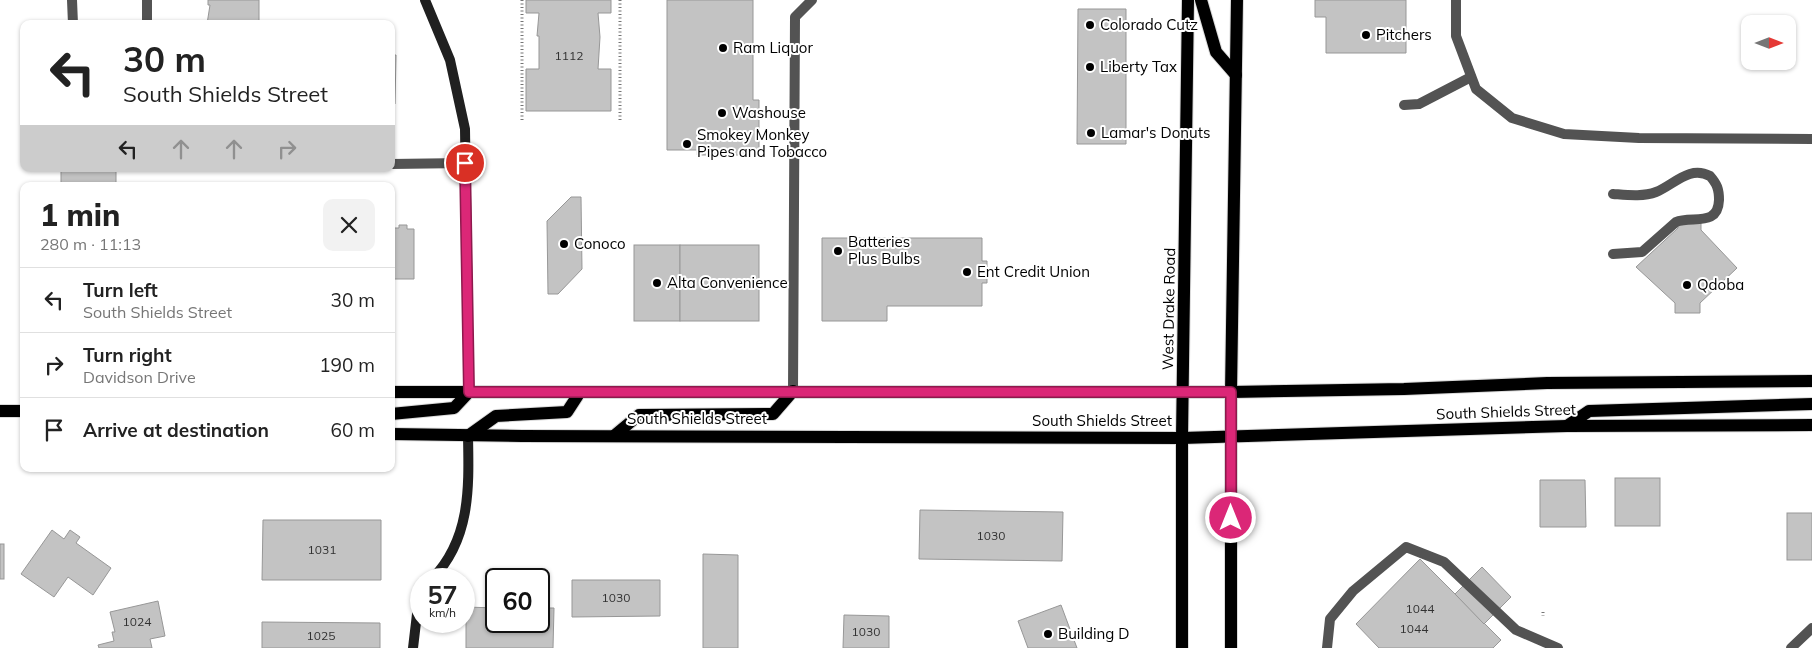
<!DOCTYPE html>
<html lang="en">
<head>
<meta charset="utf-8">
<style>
	:root { --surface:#fff; --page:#f2f2f2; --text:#222; --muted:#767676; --line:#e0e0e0 }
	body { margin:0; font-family:Mulish,sans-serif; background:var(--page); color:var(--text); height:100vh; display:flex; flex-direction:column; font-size:19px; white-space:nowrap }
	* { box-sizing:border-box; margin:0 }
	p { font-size:16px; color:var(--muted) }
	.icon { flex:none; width:28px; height:28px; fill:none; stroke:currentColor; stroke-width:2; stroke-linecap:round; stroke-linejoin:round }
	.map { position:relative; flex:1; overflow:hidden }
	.panel { position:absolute; left:20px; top:182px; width:375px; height:290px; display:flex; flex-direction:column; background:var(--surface); border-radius:10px; box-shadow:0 1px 4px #0004 }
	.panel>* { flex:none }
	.banner { position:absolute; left:20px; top:20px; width:375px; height:152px; border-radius:10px; box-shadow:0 1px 4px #0004; background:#fff; color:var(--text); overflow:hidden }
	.needle { width:32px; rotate:90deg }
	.fabs { position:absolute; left:1741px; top:15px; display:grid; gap:10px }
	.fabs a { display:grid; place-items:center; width:55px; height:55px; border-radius:10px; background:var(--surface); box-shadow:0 1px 4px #0004; font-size:25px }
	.speed { position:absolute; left:410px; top:568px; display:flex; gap:10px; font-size:25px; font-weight:700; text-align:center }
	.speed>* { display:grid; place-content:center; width:65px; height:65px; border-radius:50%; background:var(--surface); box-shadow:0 1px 4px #0004; line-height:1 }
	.speed small { font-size:12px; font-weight:400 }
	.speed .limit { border:2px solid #111; border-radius:8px; background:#fff; color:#111 }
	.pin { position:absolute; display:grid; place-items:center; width:42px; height:42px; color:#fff; margin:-21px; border:2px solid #fff; border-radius:50%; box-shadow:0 1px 5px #0007 }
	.me { position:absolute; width:55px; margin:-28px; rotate:0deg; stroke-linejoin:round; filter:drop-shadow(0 0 4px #0008) }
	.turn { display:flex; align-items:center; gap:18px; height:105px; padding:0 20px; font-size:22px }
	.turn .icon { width:65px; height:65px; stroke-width:2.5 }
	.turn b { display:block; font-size:35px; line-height:42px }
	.lanes { display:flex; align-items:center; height:48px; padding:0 20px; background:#0003; justify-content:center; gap:25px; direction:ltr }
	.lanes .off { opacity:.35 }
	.round { display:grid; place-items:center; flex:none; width:52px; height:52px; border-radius:10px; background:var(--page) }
	.headline { display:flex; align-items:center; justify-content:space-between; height:85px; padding:0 20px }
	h1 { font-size:30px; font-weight:800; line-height:38px }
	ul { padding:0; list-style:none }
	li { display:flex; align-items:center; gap:15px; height:65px; padding:0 20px; border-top:1px solid var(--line) }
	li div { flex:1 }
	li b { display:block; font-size:19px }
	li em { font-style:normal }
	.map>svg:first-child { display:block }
	.building { fill:#c3c3c3; stroke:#979797 }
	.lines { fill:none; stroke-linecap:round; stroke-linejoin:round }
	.primary-casing { stroke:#dbdbdb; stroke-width:14 }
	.path { stroke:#757575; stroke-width:3; stroke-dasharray:1 2.5; stroke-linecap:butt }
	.lane { stroke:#535353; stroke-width:10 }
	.secondary { stroke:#202020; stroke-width:10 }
	.primary { stroke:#000; stroke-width:12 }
	.route-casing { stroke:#8e194d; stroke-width:12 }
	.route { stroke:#db2777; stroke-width:9 }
	.poi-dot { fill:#000; stroke:#fff; stroke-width:2 }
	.labels { text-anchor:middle; stroke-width:4; stroke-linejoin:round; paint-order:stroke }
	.number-label { font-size:12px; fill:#313131 }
	.poi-label { font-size:15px; fill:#000; stroke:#fff; text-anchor:start }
	.street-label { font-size:15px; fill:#000; stroke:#fff }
</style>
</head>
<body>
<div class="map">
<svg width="1812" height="648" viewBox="0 0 1812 648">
	<rect width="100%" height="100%" fill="#fff"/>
	<!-- building -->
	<g class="building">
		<path d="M208,0h51v24h-52l3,-19h-2z"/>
		<path d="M526,0h85v13h-13l2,24 -2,32h13v42h-85v-42h13v-33h-2l2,-23h-13z"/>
		<path d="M667,0h86v100h6v55h-62v-5h-30z"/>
		<path d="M1315,0h91v53h-80v-36h-11z"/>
		<path d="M1078,9h48v135h-49z"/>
		<path d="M391,55h5l-1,49h-4z"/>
		<path d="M61,169h55v16l-55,1z"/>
		<path d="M571,197h10l1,72 -24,25h-10l-1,-73z"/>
		<path d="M1678,223h23v7l36,38 -37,35v10h-25v-10l-39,-36 42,-39z"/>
		<path d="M391,224h3v4h5v-3h8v4h7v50h-23z"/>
		<path d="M822,238h160v23h5v22h-5v23h-95v15h-65z"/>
		<rect x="634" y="245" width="46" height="76"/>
		<rect x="680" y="245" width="79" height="76"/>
		<rect x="1615" y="478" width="45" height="48"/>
		<path d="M1540,480h45l1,47h-46z"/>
		<path d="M920,510l143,2 -1,49 -143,-2z"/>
		<rect x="1787" y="513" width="25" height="47"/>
		<path d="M263,520h118v60h-119z"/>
		<path d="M52,530l12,9 6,-9 10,7 -4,6 35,25 -18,27 -25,-18 -14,20 -33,-23z"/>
		<rect x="0" y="544" width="4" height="35"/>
		<path d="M703,554l35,1v93h-35z"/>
		<path d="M1420,559l81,81 -8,8h-114l-23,-24z"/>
		<path d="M1482,567l29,30 -27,27 -29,-30z"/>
		<path d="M572,580h88v36l-88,1z"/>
		<path d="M158,601l7,35 -15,3 2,9h-53l-1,-3 16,-4 -2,-9h3l-5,-20z"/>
		<path d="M1061,605l16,43h-49l-10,-27z"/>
		<path d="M466,607l30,1v13h43v-13h15l-1,40h-87z"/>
		<path d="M844,615l45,1v32h-46z"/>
		<path d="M262,622l118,1v25h-118z"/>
	</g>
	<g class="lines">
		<defs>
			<g id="primary">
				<path d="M1201,0l15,52 20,23"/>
				<path d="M391,392h840l173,-3 143,-6 265,-2"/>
				<path d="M0,411h24"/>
				<path d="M391,414l63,-6 15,-16"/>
				<path d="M1567,426l22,-15 223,-7"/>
				<path d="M391,434l131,2 660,2 385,-12 245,-1"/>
				<path d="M615,435l24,-20 134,-1 20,-23"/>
				<path d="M468,436l28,-20 71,-4 13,-20"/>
				<path d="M1182,648v-210l6,-438"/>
				<path d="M1231,648v-256l6,-392"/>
			</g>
		</defs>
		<!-- primary casing -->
		<use href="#primary" class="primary-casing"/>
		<!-- path -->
		<g class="path">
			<path d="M522,0v122"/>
			<path d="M620,0v122"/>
			<path d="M1543,612v4"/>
		</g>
		<!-- lane -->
		<g class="lane">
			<path d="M72,0l1,24"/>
			<path d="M1456,0v36l20,53 36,29 52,16 75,4 173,1"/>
			<path d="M147,24v-24"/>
			<path d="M1404,105l15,-1 52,-27"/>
			<path d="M391,164l74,-1"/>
			<path d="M1613,254l29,-2 34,-30c15,-7 42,6 43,-22 0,-11 -2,-16 -9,-24 -21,-11 -36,9 -54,16 -13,5 -29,3 -43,2"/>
			<path d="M793,391l2,-374 17,-17"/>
			<path d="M1327,648l3,-29 23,-28 53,-44 38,15 72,68 42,18"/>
			<path d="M1791,648l21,-20"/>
		</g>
		<!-- secondary -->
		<g class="secondary">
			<path d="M425,0l25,60 15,69 4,263"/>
			<path d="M432,579c39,-40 37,-92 36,-143"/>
			<path d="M413,648l4,-34 4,-16"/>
		</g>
		<!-- primary -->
		<use href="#primary" class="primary"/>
	</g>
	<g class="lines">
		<defs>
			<path id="route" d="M465,163l4,229h762v126"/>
		</defs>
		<!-- route casing -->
		<use href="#route" class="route-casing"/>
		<!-- route -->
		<use href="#route" class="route"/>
	</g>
	<!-- markers -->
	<g class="poi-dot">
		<circle cx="1090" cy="25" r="5"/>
		<circle cx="1366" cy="35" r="5"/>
		<circle cx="723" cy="48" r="5"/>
		<circle cx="1090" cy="67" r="5"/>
		<circle cx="722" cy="113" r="5"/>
		<circle cx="1091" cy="133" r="5"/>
		<circle cx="687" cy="144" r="5"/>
		<circle cx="564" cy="244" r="5"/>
		<circle cx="838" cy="251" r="5"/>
		<circle cx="967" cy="272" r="5"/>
		<circle cx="657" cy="283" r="5"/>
		<circle cx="1687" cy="285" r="5"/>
		<circle cx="1048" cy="634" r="5"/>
	</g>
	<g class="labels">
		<!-- number labels -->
		<g class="number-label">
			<text x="569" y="60">1112</text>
			<text x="991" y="540">1030</text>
			<text x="322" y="554">1031</text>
			<text x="616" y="602">1030</text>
			<text x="1420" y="613">1044</text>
			<text x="137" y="626">1024</text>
			<text x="1414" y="633">1044</text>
			<text x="866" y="636">1030</text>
			<text x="321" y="640">1025</text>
		</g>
		<!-- poi labels -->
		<g class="poi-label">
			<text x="1100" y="30">Colorado Cutz</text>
			<text x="1376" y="40">Pitchers</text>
			<text x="733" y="53">Ram Liquor</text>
			<text x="1100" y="72">Liberty Tax</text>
			<text x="732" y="118">Washouse</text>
			<text x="1101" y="138">Lamar's Donuts</text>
			<text x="697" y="140">Smokey Monkey<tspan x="697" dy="17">Pipes and Tobacco</tspan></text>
			<text x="848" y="247">Batteries<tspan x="848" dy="17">Plus Bulbs</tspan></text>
			<text x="574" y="249">Conoco</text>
			<text x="977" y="277">Ent Credit Union</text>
			<text x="667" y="288">Alta Convenience</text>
			<text x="1697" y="290">Qdoba</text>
			<text x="1058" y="639">Building D</text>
		</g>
		<!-- street labels -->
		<g class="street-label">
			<text transform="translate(1169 309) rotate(-89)" y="5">West Drake Road</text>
			<text transform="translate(1506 412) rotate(-2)" y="5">South Shields Street</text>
			<text x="697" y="424">South Shields Street</text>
			<text x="1102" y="426">South Shields Street</text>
		</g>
	</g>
</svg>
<div class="fabs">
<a><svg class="needle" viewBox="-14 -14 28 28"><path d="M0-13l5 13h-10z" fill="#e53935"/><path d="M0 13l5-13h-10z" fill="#767676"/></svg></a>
</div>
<div class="speed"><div>57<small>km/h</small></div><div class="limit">60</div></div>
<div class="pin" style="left:465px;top:163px;background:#d93025"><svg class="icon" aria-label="arrive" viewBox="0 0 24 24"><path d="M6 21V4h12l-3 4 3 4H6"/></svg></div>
<svg class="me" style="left:1231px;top:518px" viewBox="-20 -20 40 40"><circle r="17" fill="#db2777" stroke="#fff" stroke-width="3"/><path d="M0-11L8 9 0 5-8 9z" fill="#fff"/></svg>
<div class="banner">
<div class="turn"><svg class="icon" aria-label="left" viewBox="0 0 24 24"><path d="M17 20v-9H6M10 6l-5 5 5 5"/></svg><div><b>30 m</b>South Shields Street</div></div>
<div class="lanes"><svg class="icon" aria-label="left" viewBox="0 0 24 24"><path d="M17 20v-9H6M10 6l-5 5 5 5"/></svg><svg class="icon off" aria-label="ahead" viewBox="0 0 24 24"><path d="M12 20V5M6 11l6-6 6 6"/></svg><svg class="icon off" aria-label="ahead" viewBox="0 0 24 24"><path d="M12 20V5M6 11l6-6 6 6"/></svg><svg class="icon off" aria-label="right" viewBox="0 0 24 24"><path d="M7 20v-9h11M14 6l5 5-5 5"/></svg></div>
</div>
<section class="panel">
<div class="headline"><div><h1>1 min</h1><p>280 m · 11:13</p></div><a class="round"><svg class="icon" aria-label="close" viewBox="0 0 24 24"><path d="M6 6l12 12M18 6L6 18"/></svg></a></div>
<ul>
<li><svg class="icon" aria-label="left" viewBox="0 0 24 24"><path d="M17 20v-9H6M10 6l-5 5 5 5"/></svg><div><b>Turn left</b><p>South Shields Street</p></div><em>30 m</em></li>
<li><svg class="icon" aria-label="right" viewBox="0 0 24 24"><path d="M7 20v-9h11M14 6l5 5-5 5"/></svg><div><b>Turn right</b><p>Davidson Drive</p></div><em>190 m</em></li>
<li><svg class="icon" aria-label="arrive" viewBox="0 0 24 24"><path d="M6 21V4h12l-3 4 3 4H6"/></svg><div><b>Arrive at destination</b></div><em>60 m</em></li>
</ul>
</section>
</div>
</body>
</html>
